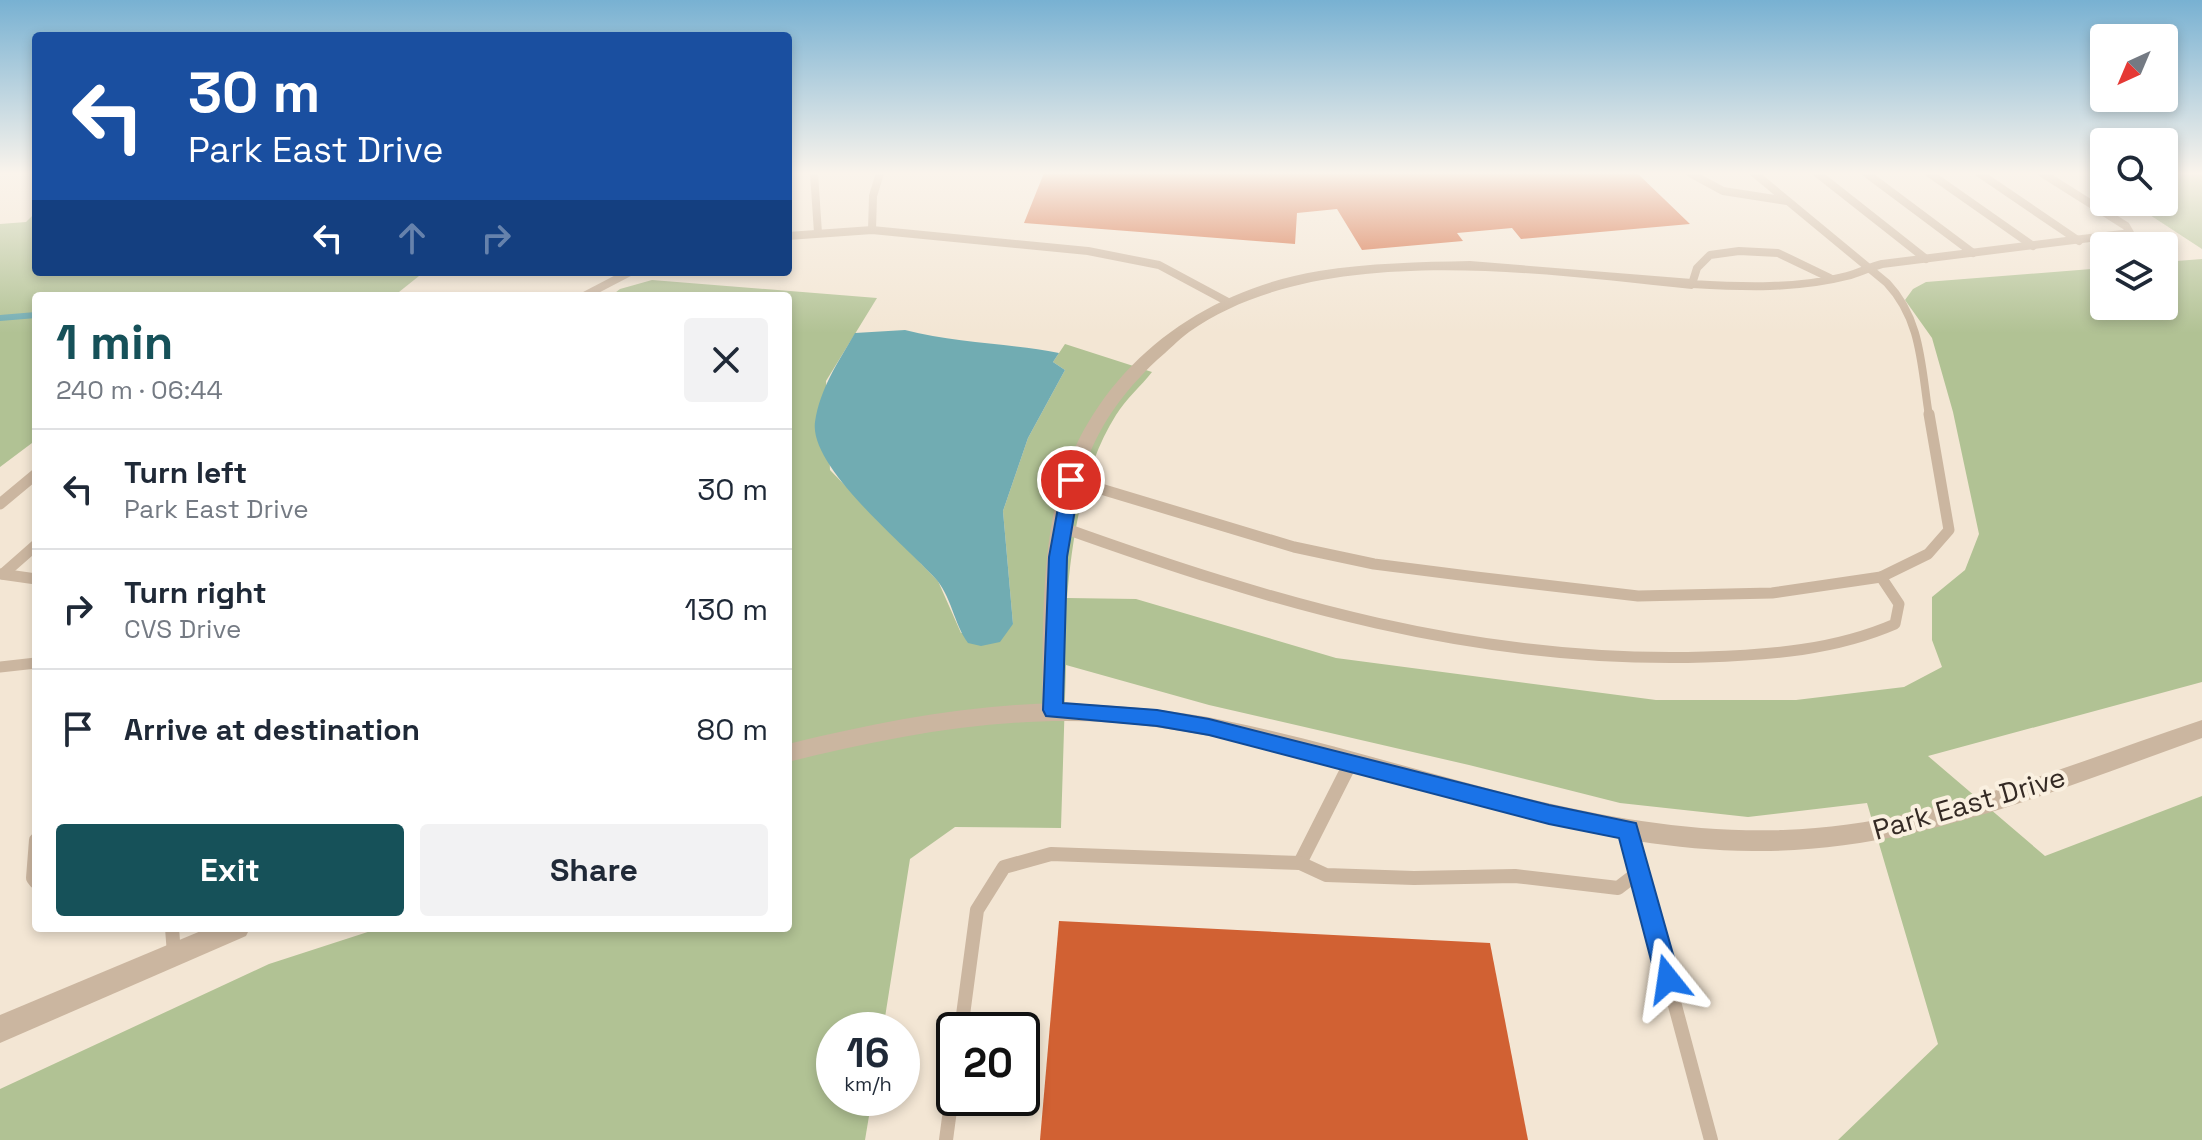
<!DOCTYPE html>
<html lang="en">
<head>
<meta charset="utf-8">
<style>
	:root { --surface:#fff; --page:#f2f2f3; --text:#1f2937; --muted:#747a83; --line:#e0e1e3; --accent:#165159 }
	body { margin:0; font-family:"Space Grotesk",sans-serif; background:var(--page); color:var(--text); height:100vh; display:flex; flex-direction:column; font-size:30px; white-space:nowrap }
	* { box-sizing:border-box; margin:0 }
	p { font-size:26px; color:var(--muted) }
	.icon { flex:none; width:44px; height:44px; fill:none; stroke:currentColor; stroke-width:2; stroke-linecap:round; stroke-linejoin:round }
	.map { position:relative; flex:1; overflow:hidden }
	.details { position:absolute; left:32px; top:292px; width:760px; height:640px; display:flex; flex-direction:column; background:var(--surface); border-radius:8px; box-shadow:0 4px 12px #0003 }
	.details>* { flex:none }
	.top-card { position:absolute; left:32px; top:32px; width:760px; height:244px; border-radius:8px; box-shadow:0 4px 12px #0003; background:#1a4fa0; color:#fff; overflow:hidden }
	.needle { width:52px; rotate:224deg }
	.fabs { position:absolute; left:2090px; top:24px; display:grid; gap:16px }
	.fabs a { display:grid; place-items:center; width:88px; height:88px; border-radius:8px; background:var(--surface); box-shadow:0 4px 12px #0003; font-size:40px }
	.speed { position:absolute; left:816px; top:1012px; display:flex; gap:16px; font-size:40px; font-weight:700; text-align:center }
	.speed>* { display:grid; place-content:center; width:104px; height:104px; border-radius:50%; background:var(--surface); box-shadow:0 4px 12px #0003; line-height:1 }
	.speed small { font-size:20px; font-weight:400 }
	.speed .limit { border:4px solid #111; border-radius:12px; background:#fff; color:#111 }
	.pin { position:absolute; display:grid; place-items:center; width:68px; height:68px; color:#fff; margin:-34px; border:4px solid #fff; border-radius:50%; box-shadow:0 2px 8px #0007 }
	.me { position:absolute; width:88px; margin:-44px; rotate:345deg; stroke-linejoin:round; filter:drop-shadow(0 0 6px #0008) }
	.turn { display:flex; align-items:center; gap:28px; height:168px; padding:0 24px; font-size:36px }
	.turn .icon { width:104px; height:104px; stroke-width:2.5 }
	.turn b { display:block; font-size:56px; line-height:68px }
	.lanes { display:flex; align-items:center; height:76px; padding:0 24px; background:#0003; justify-content:center; gap:40px; direction:ltr }
	.lanes .off { opacity:.35 }
	.round { display:grid; place-items:center; flex:none; width:84px; height:84px; border-radius:8px; background:var(--page) }
	.overview { display:flex; align-items:center; justify-content:space-between; height:136px; padding:0 24px }
	h1 { font-size:48px; font-weight:700; line-height:60px; color:var(--accent) }
	.action { display:flex; gap:16px; margin-top:auto; padding:16px 24px }
	.action a { flex:1; height:92px; border-radius:8px; background:var(--accent); color:#fff; font-size:32px; font-weight:700; line-height:92px; text-align:center }
	.action a+a { background:var(--page); color:var(--text) }
	ul { padding:0; list-style:none }
	li { display:flex; align-items:center; gap:24px; height:120px; padding:0 24px; border-top:2px solid var(--line) }
	li div { flex:1 }
	li b { display:block; font-size:30px }
	li em { font-style:normal }
	.map>svg:first-child { display:block }
	.green { fill:#b1c294 }
	.water { fill:#71acb2 }
	.lines { fill:none; stroke-linecap:round; stroke-linejoin:round }
	.stream { stroke:#71acb2; stroke-width:6 }
	.building { fill:#d16133 }
	.service-far2 { stroke:#cbb6a0; stroke-width:8 }
	.service-far1 { stroke:#cbb6a0; stroke-width:11 }
	.service { stroke:#cbb6a0; stroke-width:14 }
	.minor { fill:#cbb6a0; fill-rule:evenodd }
	.tertiary { fill:#cbb6a0; fill-rule:evenodd }
	.route { fill:#1a73e8; stroke:#114b97; stroke-width:2 }
	.labels { text-anchor:middle; stroke-width:8; stroke-linejoin:round; paint-order:stroke }
	.street-label { font-size:28px; fill:#342a24; stroke:#faf0e0 }
</style>
</head>
<body>
<div class="map">
<svg width="2202" height="1140" viewBox="0 0 2202 1140">
	<rect width="100%" height="100%" fill="#f3e6d4"/>
	<!-- green -->
	<g class="green">
		<path d="M2164,173h38v76l-72,-47h34z"/>
		<path d="M36,212v60h388l-30,24h-358v144l-36,27v-243l26,-2z"/>
		<path d="M2202,259v423l-274,74 117,100 157,-60v344h-364l100,-96 -71,-241 -119,14 -128,-14 -151,-38 -260,-60 -143,-40 -5,163 -106,-1 -45,32 -27,171h-49v68h38l-7,42h-865v-51l269,-125 111,-36h408v-632h-177l9,-7 32,-9 225,18 -51,83 4,89 108,111 23,52 52,-9 -10,-113 25,-73 37,-68 -12,-8 12,-18 87,28c-11,14 -26,27 -36,43 -33,52 -44,123 -49,183l69,1 200,59 320,42h140l108,-13 38,-20 -10,-27v-43l33,-27 14,-36 -26,-122 -21,-74 -27,-38 8,-11 13,-7 178,-14v38h60v-44z"/>
	</g>
	<!-- water -->
	<path class="water" d="M905,330c50,13 103,13 154,23l-6,9 12,8 -37,68 -25,73 10,113 -13,18 -19,4 -13,-3c-14,-19 -17,-48 -33,-65 -31,-34 -126,-111 -120,-156 5,-34 24,-61 40,-89z"/>
	<g class="lines">
		<!-- stream -->
		<path class="stream" d="M0,318l36,-3"/>
	</g>
	<!-- building -->
	<g class="building">
		<path d="M1044,173h593l53,51 -169,15 -9,-11 -55,5 6,8 -101,9 -25,-41 -40,4 -2,31 -271,-21z"/>
		<path d="M1059,921l431,22 38,197h-488z"/>
	</g>
	<g class="lines">
		<!-- service-far2 -->
		<g class="service-far2">
			<path d="M814,173l4,60"/>
			<path d="M1690,173l33,18 64,10"/>
			<path d="M1754,173l133,110c35,37 34,84 42,133"/>
			<path d="M1817,173l109,86"/>
			<path d="M1866,173l107,80"/>
			<path d="M1929,173l104,73"/>
			<path d="M1979,173l100,68"/>
			<path d="M872,230l1,-34 7,-23"/>
			<path d="M788,236l84,-6 216,21 71,14 69,37"/>
			<path d="M1830,278l-52,-25 -39,-2 -29,4 -13,13 -5,16c51,3 105,5 155,-8 12,-3 23,-9 35,-12l248,-31 -4,-7 -84,-53"/>
			<path d="M584,296l46,-24"/>
		</g>
		<!-- service-far1 -->
		<g class="service-far1">
			<path d="M1071,480l223,67 80,17 102,13 162,19 134,-3 109,-16"/>
			<path d="M0,504l36,-30"/>
			<path d="M1061,527c212,76 416,137 644,130 65,-2 130,-7 190,-33l4,-20 -18,-27 47,-23 21,-24 -20,-116"/>
			<path d="M1,574l35,5"/>
			<path d="M3,574l33,-29"/>
			<path d="M0,667l36,-4"/>
		</g>
		<!-- service -->
		<g class="service">
			<path d="M1628,830l83,310"/>
			<path d="M36,840l-3,38 3,4"/>
			<path d="M1300,863l51,-101"/>
			<path d="M172,928l2,26"/>
			<path d="M961,1030l16,-120 27,-43 47,-13 249,9 26,12 88,3 101,-2 103,12 21,-16"/>
			<path d="M946,1140l8,-60"/>
		</g>
		<!-- minor -->
		<path class="minor" d="M1470,261l222,18 8,5 -8,5c-149,-15 -374,-49 -503,43 -11,8 -21,19 -32,28 -33,31 -59,66 -73,109 -25,78 -19,161 -20,241l-3,6 -8,3 -8,-3 -3,-6c1,-66 -1,-134 12,-199 28,-131 136,-219 265,-240 50,-8 101,-9 151,-10z"/>
		<!-- tertiary -->
		<g class="tertiary">
			<path d="M1059,703c56,2 112,6 168,18 185,38 363,115 556,109 147,-5 281,-64 419,-110v18c-146,52 -291,115 -449,113 -207,-2 -395,-97 -598,-124 -125,-17 -246,5 -367,35v-18c90,-22 178,-39 271,-41z"/>
			<path d="M208,928h42l-4,8 -246,107v-28z"/>
		</g>
	</g>
	<!-- sky -->
	<linearGradient id="sky" x2="0" y2="1"><stop stop-color="#78b1d2"/><stop offset="0.52" stop-color="#faf4ec"/><stop offset="1" stop-color="#faf4ec" stop-opacity="0"/></linearGradient>
	<rect width="2202" height="333" fill="url(#sky)"/>
	<!-- route -->
	<path class="route" d="M1071,475l9,5 -13,77 -4,146 94,7 52,9 340,86 87,18 44,156 -4,8 -8,3 -9,-3 -3,-8 -37,-141 -70,-14 -340,-89 -52,-9 -111,-10 -3,-6 6,-153 14,-77z"/>
	<g class="labels">
		<!-- street labels -->
		<g class="street-label">
			<text transform="translate(1969 803) rotate(-16)" y="10">Park East Drive</text>
		</g>
	</g>
</svg>
<div class="fabs">
<a><svg class="needle" viewBox="-14 -14 28 28"><path d="M0-13l5 13h-10z" fill="#e53935"/><path d="M0 13l5-13h-10z" fill="#747a83"/></svg></a>
<a><svg class="icon" aria-label="search" viewBox="0 0 24 24"><circle cx="10" cy="10" r="6"/><path d="M15 15l6 6"/></svg></a>
<a><svg class="icon" aria-label="layers" viewBox="0 0 24 24"><path d="M12 4l9 5-9 5-9-5zM3 14l9 5 9-5"/></svg></a>
</div>
<div class="speed"><div>16<small>km/h</small></div><div class="limit">20</div></div>
<div class="pin" style="left:1071px;top:480px;background:#d93025"><svg class="icon" aria-label="arrive" viewBox="0 0 24 24"><path d="M6 21V4h12l-3 4 3 4H6"/></svg></div>
<svg class="me" style="left:1668px;top:979px" viewBox="-20 -20 40 40"><path d="M0-17L14 15 0 8-14 15z" fill="#1a73e8" stroke="#fff" stroke-width="4"/></svg>
<div class="top-card">
<div class="turn"><svg class="icon" aria-label="left" viewBox="0 0 24 24"><path d="M17 20v-9H6M10 6l-5 5 5 5"/></svg><div><b>30 m</b>Park East Drive</div></div>
<div class="lanes"><svg class="icon" aria-label="left" viewBox="0 0 24 24"><path d="M17 20v-9H6M10 6l-5 5 5 5"/></svg><svg class="icon off" aria-label="ahead" viewBox="0 0 24 24"><path d="M12 20V5M6 11l6-6 6 6"/></svg><svg class="icon off" aria-label="right" viewBox="0 0 24 24"><path d="M7 20v-9h11M14 6l5 5-5 5"/></svg></div>
</div>
<section class="details">
<div class="overview"><div><h1>1 min</h1><p>240 m · 06:44</p></div><a class="round"><svg class="icon" aria-label="close" viewBox="0 0 24 24"><path d="M6 6l12 12M18 6L6 18"/></svg></a></div>
<ul>
<li><svg class="icon" aria-label="left" viewBox="0 0 24 24"><path d="M17 20v-9H6M10 6l-5 5 5 5"/></svg><div><b>Turn left</b><p>Park East Drive</p></div><em>30 m</em></li>
<li><svg class="icon" aria-label="right" viewBox="0 0 24 24"><path d="M7 20v-9h11M14 6l5 5-5 5"/></svg><div><b>Turn right</b><p>CVS Drive</p></div><em>130 m</em></li>
<li><svg class="icon" aria-label="arrive" viewBox="0 0 24 24"><path d="M6 21V4h12l-3 4 3 4H6"/></svg><div><b>Arrive at destination</b></div><em>80 m</em></li>
</ul>
<div class="action"><a>Exit</a><a>Share</a></div>
</section>
</div>
</body>
</html>
